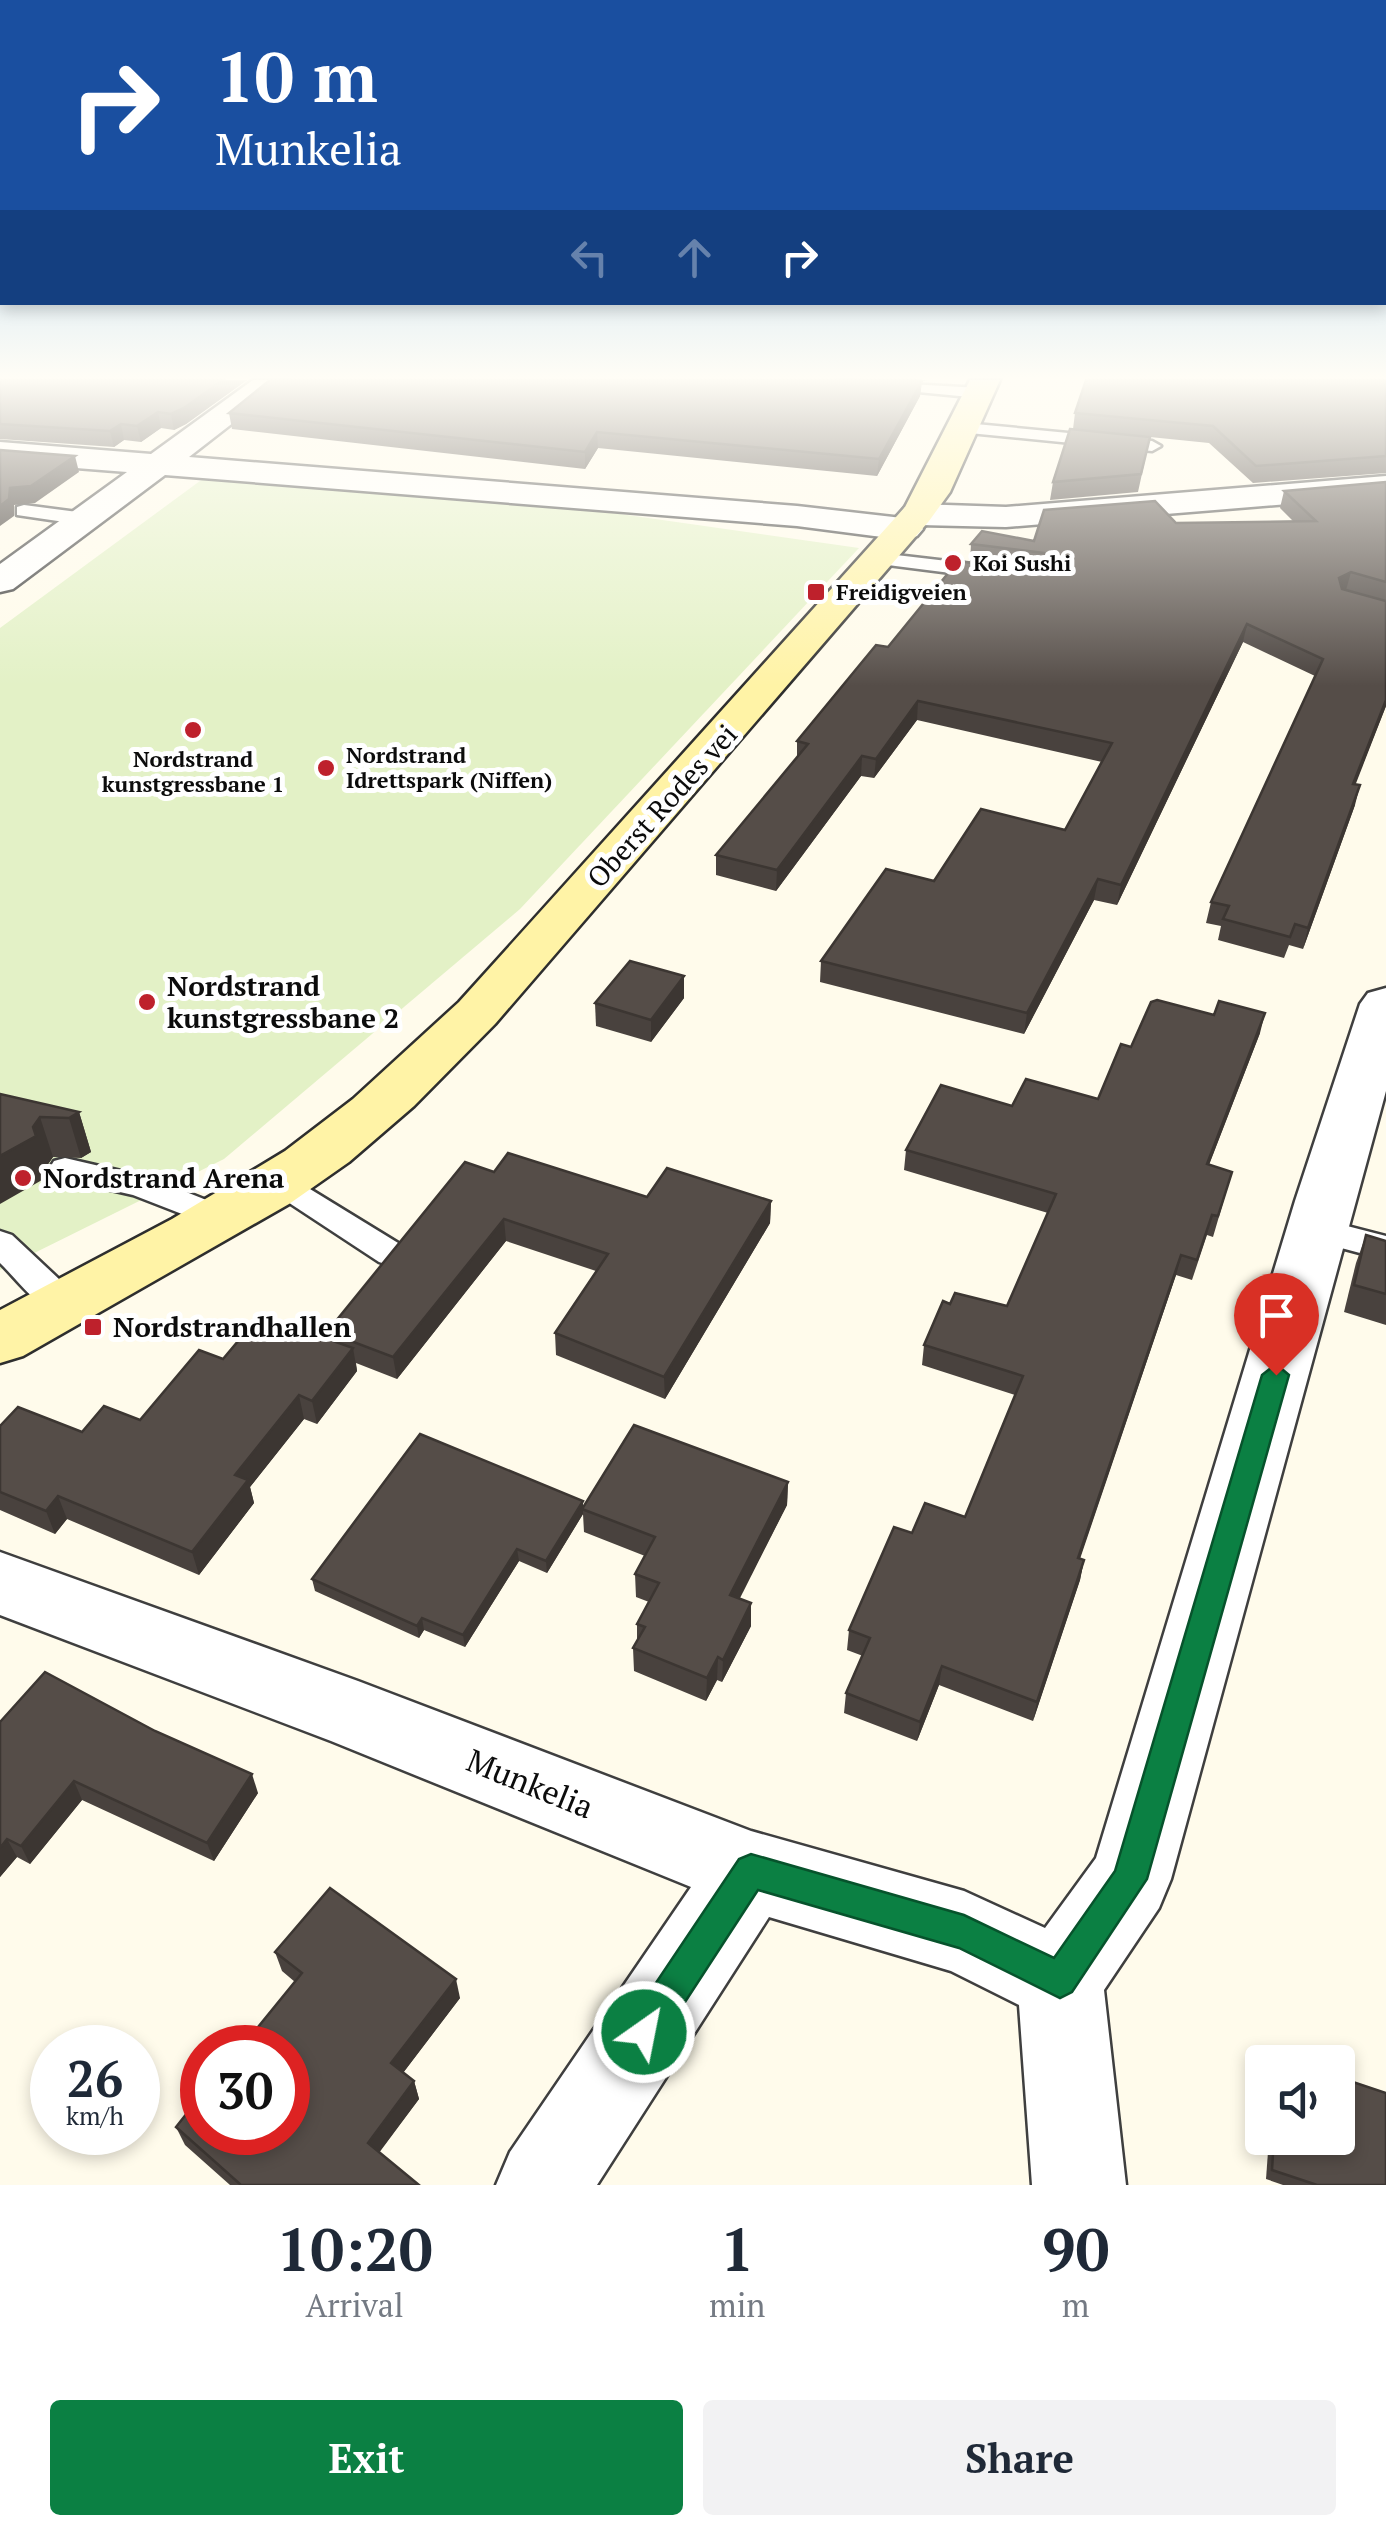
<!DOCTYPE html>
<html lang="en">
<head>
<meta charset="utf-8">
<style>
	:root { --surface:#fff; --page:#f2f2f3; --text:#1f2937; --muted:#747a83; --accent:#0b8043 }
	body { margin:0; font-family:"PT Serif",serif; background:var(--page); color:var(--text); height:100vh; display:flex; flex-direction:column; font-size:38px; white-space:nowrap }
	* { box-sizing:border-box; margin:0 }
	p { font-size:32px; color:var(--muted) }
	.icon { flex:none; width:55px; height:55px; fill:none; stroke:currentColor; stroke-width:2; stroke-linecap:round; stroke-linejoin:round }
	.map { position:relative; height:2185px; overflow:hidden }
	.panel { display:flex; flex-direction:column; background:var(--surface); flex:1 }
	.panel>* { flex:none }
	.hud { position:absolute; left:0px; top:0px; width:1388px; height:305px; box-shadow:0 5px 15px #0003; background:#1a4fa0; color:#fff; overflow:hidden }
	.buttons { position:absolute; left:1245px; top:2045px; display:grid; gap:20px }
	.buttons a { display:grid; place-items:center; width:110px; height:110px; border-radius:10px; background:var(--surface); box-shadow:0 5px 15px #0003; font-size:50px }
	.speed { position:absolute; left:30px; top:2025px; display:flex; gap:20px; font-size:50px; font-weight:700; text-align:center }
	.speed>* { display:grid; place-content:center; width:130px; height:130px; border-radius:50%; background:var(--surface); box-shadow:0 5px 15px #0003; line-height:1 }
	.speed small { font-size:25px; font-weight:400 }
	.speed .limit { border:15px solid #d22; background:#fff; color:#111 }
	.pin { position:absolute; display:grid; place-items:center; width:85px; height:85px; color:#fff; margin:-102px -42px; border-radius:50% 50% 50% 0; rotate:-45deg; box-shadow:0 0 10px #0007 }
	.pin .icon { rotate:45deg }
	.me { position:absolute; width:110px; margin:-55px; rotate:33deg; stroke-linejoin:round; filter:drop-shadow(0 0 8px #0008) }
	.turn { display:flex; align-items:center; gap:35px; height:210px; padding:0 50px; font-size:45px }
	.turn .icon { width:130px; height:130px; stroke-width:2.5 }
	.turn b { display:block; font-size:70px; line-height:85px }
	.lanes { display:flex; align-items:center; height:95px; padding:0 50px; background:#0003; justify-content:center; gap:50px; direction:ltr }
	.lanes .off { opacity:.35 }
	.eta { display:flex; justify-content:space-evenly; align-items:center; height:170px; text-align:center }
	.eta b { font-size:60px; font-weight:800; line-height:70px }
	.primary-button { display:flex; gap:20px; margin-top:auto; padding:20px 50px }
	.primary-button a { flex:1; height:115px; border-radius:10px; background:var(--accent); color:#fff; font-size:40px; font-weight:800; line-height:115px; text-align:center }
	.primary-button a+a { background:var(--page); color:var(--text) }
	.map>svg:first-child { display:block }
	.pitch { fill:#e3f1c6 }
	.lines { fill:none; stroke-linecap:round; stroke-linejoin:round }
	.lane-casing { stroke:#3f3f3f; stroke-width:5 }
	.street-casing { stroke:#3f3f3f; stroke-width:5 }
	.secondary-casing { stroke:#2e2e2e; stroke-width:5 }
	.lane { fill:#fff; fill-rule:evenodd }
	.street { fill:#fff; fill-rule:evenodd }
	.secondary { fill:#fff3a6; fill-rule:evenodd }
	.wall { fill:#49423e }
	.shaded-wall { fill:#3c3632 }
	.building { fill:#554d48; stroke:#3c3632; stroke-width:2.5 }
	.route { fill:#0b8043; stroke:#07532c; stroke-width:2.5 }
	.poi-dot { fill:#be212c; stroke:#fff; stroke-width:4 }
	.labels { text-anchor:middle; stroke-width:10; stroke-linejoin:round; paint-order:stroke }
	.far-poi-label { font-size:22px; font-weight:bold; fill:#0c0c0c; stroke:#fff; text-anchor:start }
	.street-label { font-size:28px; fill:#0c0c0c; stroke:#fff }
	.poi-label { font-size:28px; font-weight:bold; fill:#0c0c0c; stroke:#fff; text-anchor:start }
	.near-street-label { font-size:32px; fill:#0c0c0c; stroke:#fff }
</style>
</head>
<body>
<div class="map">
<svg width="1386" height="2185" viewBox="0 0 1386 2185">
	<rect width="100%" height="100%" fill="#fffbeb"/>
	<!-- pitch -->
	<path class="pitch" d="M204,478l346,26 309,44 -339,361 -296,250 -224,111v-642z"/>
	<g class="lines">
		<defs>
			<g id="lane">
				<path d="M838,380l142,8 8,5 -8,5 -134,-13z"/>
				<path d="M965,423l187,18 9,5 -9,5 -193,-19 -3,-4z"/>
				<path d="M24,505l61,8 10,6 -10,6 -68,-10v-8z"/>
				<path d="M879,553l111,13 10,6 -10,6 -118,-15v-8z"/>
				<path d="M65,1158l86,20 78,31 5,8 -5,8 -11,3 -85,-33 -79,-18 -5,-8 5,-8z"/>
				<path d="M279,1170l124,76 5,8 -5,8 -12,4 -12,-4 -111,-73 -5,-8 5,-8z"/>
				<path d="M1316,1218l70,18v24l-82,-22 -4,-8 4,-8z"/>
				<path d="M0,1231l12,4 64,60 5,9 -5,9c-30,9 -56,-31 -76,-50z"/>
			</g>
			<g id="street">
				<path d="M253,380h35l-99,77 608,49 105,12 -2,-4 5,-7 12,-3 89,3 380,-31v20l-380,31 -86,-2 3,4 -6,7 -12,4 -108,-14 -632,-51 -152,114 -13,3v-28l127,-92 -127,-10v-20l151,12z"/>
				<path d="M1386,988v103l-215,788 -12,29 -55,82 22,195h-94l-13,-180 -68,-34 -182,-54 -172,268h-101l14,-33 181,-265 -360,-146 -331,-126v-63l358,129 393,150 213,60 81,37 51,-70 199,-657 65,-197 8,-11z"/>
			</g>
			<path id="secondary" d="M970,380h30l-50,112 -21,29 -434,503 -81,82 -65,56 -60,42 -266,152 -23,7v-53l172,-91 113,-68 68,-52 106,-97 446,-495z"/>
		</defs>
		<!-- lane casing -->
		<use href="#lane" class="lane-casing"/>
		<!-- street casing -->
		<use href="#street" class="street-casing"/>
		<!-- secondary casing -->
		<use href="#secondary" class="secondary-casing"/>
		<!-- lane -->
		<use href="#lane" class="lane"/>
		<!-- street -->
		<use href="#street" class="street"/>
		<!-- secondary -->
		<use href="#secondary" class="secondary"/>
	</g>
	<!-- wall -->
	<g class="wall">
		<path d="M0,380h247l-61,44 -12,6 -13,-2 -20,14 -17,-2 -10,7 -114,-8z"/>
		<path d="M270,380h658l-6,1 -2,15 -43,80 -279,-28 -13,21 -353,-40 -3,-16z"/>
		<path d="M1386,380v93l-133,10 -44,-40 -59,-6 -12,55 -88,8 3,-18 20,-53 2,-16z"/>
		<path d="M1386,482v224l-31,78v21l-52,144 -14,-4 -5,13 -66,-18 3,-14 -15,-3 5,-21 104,-226 -72,-34 -126,263 -23,-5 -70,134 -204,-52 1,-21 113,-80 131,-51 37,-68 -185,-42 -43,58 -13,-2 -85,115 -60,-16v-20l81,-98v-16l91,-94 155,-75 -73,-10 1,-18 63,-3 142,-18 117,-2 -13,-13 4,-17z"/>
		<path d="M684,976v22l-33,44 -55,-16 -1,-23z"/>
		<path d="M1260,1033l-51,132 23,7 -19,65 -6,-2 -15,45 -16,-5 -96,284 4,1 -4,20 -47,141 -94,-36 -22,56 -73,-28 2,-20 17,-37 -16,-6 2,-20 63,-97 53,-16 50,-122 -93,-30 2,-20 26,-41 57,2 41,-93 -144,-43 2,-20 106,-44 86,-7 33,-52z"/>
		<path d="M0,1094l79,18 12,40 -10,6 -28,-1 -7,10 3,9z"/>
		<path d="M494,1172l153,25 124,4 -1,22 -105,176 -109,-44 -1,-22 41,-62 -90,-30 -109,138 -41,-16 1,8 -40,53 -13,-5 -54,68 4,16 -55,72 -132,-56 -12,15 -55,-24v-84l82,6 58,-12 83,-61 106,-20 -2,-7z"/>
		<path d="M1366,1235l20,6v84l-42,-13 12,-49z"/>
		<path d="M788,1482l-1,23 -48,93 12,28 -29,56 -5,-2 -11,21 -72,-30 -1,-23 4,-8v-16l12,-22 -13,-5 -1,-23 10,-18 -61,-24 -1,-18 -36,59 -28,-12 -54,86 -41,-17 -5,8 -104,-47 -3,-12 271,-78v6z"/>
		<path d="M0,1722l258,71 -44,68 -132,-61 -52,64 -13,-7 -17,20z"/>
		<path d="M275,1952l185,46 -57,75 11,8 5,18 -40,53 40,33h-189l-45,-40 -9,-18 119,-145 -13,-11z"/>
		<path d="M1269,2138h69l48,47h-103l-17,-6z"/>
	</g>
	<!-- shaded-wall -->
	<g class="shaded-wall">
		<path d="M223,380h24l-61,44 -12,6 -3,-16z"/>
		<path d="M922,381l-2,15 -43,80 2,-17z"/>
		<path d="M158,412l3,16 -20,14 -4,-16z"/>
		<path d="M121,424l3,16 -10,7 -4,-16z"/>
		<path d="M597,432l1,16 -13,21v-17z"/>
		<path d="M75,456l4,16 -44,31 -21,2v11l-14,10v-20l10,-18z"/>
		<path d="M1351,572l-5,18 -12,6 5,-18z"/>
		<path d="M1247,624l-4,18 -126,263 4,-20z"/>
		<path d="M1386,700v6l-38,98 5,-20z"/>
		<path d="M918,701l-1,19 -43,58 2,-19z"/>
		<path d="M862,756l-1,20 -85,115 1,-21z"/>
		<path d="M1360,785l-5,20 -52,144 5,-21z"/>
		<path d="M1098,879l-4,21 -70,134 3,-21z"/>
		<path d="M684,976v22l-33,44v-22z"/>
		<path d="M1265,1013l-5,20 -59,152 6,-21z"/>
		<path d="M79,1112l12,40 -10,6 -12,-40z"/>
		<path d="M40,1117l13,40 -7,10 3,9 -49,28v-48l33,-29z"/>
		<path d="M771,1201l-1,22 -105,176 -1,-22z"/>
		<path d="M504,1219l2,22 -109,138 -4,-22z"/>
		<path d="M1181,1255l-5,20 -103,303 5,-20z"/>
		<path d="M353,1348l4,23 -40,53 -5,-23z"/>
		<path d="M299,1395l5,24 -54,68 4,16 -55,72 -7,-23 43,-77z"/>
		<path d="M788,1482l-1,23 -57,113v-23z"/>
		<path d="M58,1496l9,23 -12,15 -9,-23z"/>
		<path d="M583,1501v13l-36,59 -1,-12z"/>
		<path d="M517,1549l2,12 -54,86 -2,-12z"/>
		<path d="M1084,1560l-4,20 -47,141 4,-19z"/>
		<path d="M751,1603v23l-29,56 1,-22z"/>
		<path d="M422,1618l2,12 -5,8 -2,-12z"/>
		<path d="M718,1657l-1,23 -11,21 1,-23z"/>
		<path d="M942,1666l-3,19 -22,56 3,-19z"/>
		<path d="M252,1774l6,19 -44,68 -7,-18z"/>
		<path d="M74,1781l8,19 -52,64 -9,-18z"/>
		<path d="M7,1839l10,18 -17,20v-29z"/>
		<path d="M456,1979l4,19 -64,84 -5,-19z"/>
		<path d="M414,2081l5,18 -46,62 -5,-18z"/>
	</g>
	<!-- building -->
	<g class="building">
		<path d="M0,380h223l-39,28 -13,6 -13,-2 -21,14 -16,-2 -11,7 -110,-7z"/>
		<path d="M270,380h647l5,1 -43,78 -282,-27 -12,20 -356,-39z"/>
		<path d="M1086,380h300v76l-130,10 -43,-40 -138,-13z"/>
		<path d="M1070,429l80,8 -9,37 -88,8z"/>
		<path d="M0,450l75,6 -44,30 -21,2 -1,11 -9,7z"/>
		<path d="M1386,482v100l-35,-10 -12,6 3,11 44,12v99l-33,84 7,1 -52,143 -13,-4 -5,13 -67,-18 6,-13 -18,-4 112,-243 -76,-35 -126,261 -23,-6 -71,134 -206,-52 65,-92 48,12 47,-72 84,21 47,-87 -194,-42 -42,58 -14,-3 -85,114 -61,-15 92,-111 -11,-3 79,-96 12,2 70,-86 85,12 14,-9 -13,-11 -73,-9 11,-13 52,10 10,-31 111,-9 21,22 140,-2 -32,-30z"/>
		<path d="M630,961l54,15 -33,44 -56,-17z"/>
		<path d="M1157,1000l57,15 5,-14 46,12 -58,151 25,8 -14,44 -6,-1 -15,45 -16,-5 -103,303 6,2 -47,142 -95,-36 -22,56 -74,-29 24,-55 -21,-8 45,-103 18,6 13,-30 40,14 58,-141 -99,-31 19,-44 7,3 5,-11 52,13 49,-112 -150,-44 35,-65 71,21 14,-27 72,20 23,-55 10,3 20,-45z"/>
		<path d="M0,1094l79,18 -10,6 -29,-1 -7,10 3,9 -36,20z"/>
		<path d="M508,1153l139,44 20,-29 104,33 -107,176 -109,-44 53,-79 -104,-35 -111,138 -66,-25 138,-170 29,10z"/>
		<path d="M1366,1235l20,6v53l-32,-9z"/>
		<path d="M260,1315l93,33 -41,53 -13,-6 -64,80 13,5 -56,72 -134,-56 -12,15 -46,-19v-66l18,-19 64,25 22,-26 36,14 59,-70 24,9z"/>
		<path d="M634,1425l154,57 -58,113 21,8 -28,57 -5,-3 -11,21 -74,-30 12,-21 -8,-3 22,-41 -24,-9 20,-37 -73,-28z"/>
		<path d="M420,1434l163,67 -37,60 -29,-12 -54,86 -41,-17 -5,8 -105,-47z"/>
		<path d="M45,1672l110,59 97,43 -45,69 -133,-62 -53,65 -14,-7 -7,9v-126z"/>
		<path d="M330,1888l126,91 -65,84 23,18 -46,62 51,42h-178l-65,-58 26,-33v38h86v-84h-47l61,-75 -27,-21z"/>
		<path d="M1338,2077l48,16v92h-69l-45,-15 2,-32h64z"/>
	</g>
	<!-- sky -->
	<linearGradient id="sky" x2="0" y2="1"><stop stop-color="#91c5ee"/><stop offset="0.55" stop-color="#fffdf6"/><stop offset="1" stop-color="#fffdf6" stop-opacity="0"/></linearGradient>
	<rect width="1386" height="686" fill="url(#sky)"/>
	<!-- route -->
	<path class="route" d="M1276,1364l13,11 -142,504 -75,113 -12,6 -101,-50 -201,-58 -101,155 -13,6 -13,-6 -5,-13 5,-12 108,-161 12,-5 213,61 90,43 61,-87 147,-496z"/>
	<!-- markers -->
	<g class="poi-dot">
		<circle cx="953" cy="563" r="10"/>
		<rect x="806" y="582" width="20" height="20" rx="5"/>
		<circle cx="193" cy="730" r="10"/>
		<circle cx="326" cy="768" r="10"/>
		<circle cx="147" cy="1002" r="10"/>
		<circle cx="23" cy="1178" r="10"/>
		<rect x="83" y="1317" width="20" height="20" rx="5"/>
	</g>
	<g class="labels">
		<!-- far-poi labels -->
		<g class="far-poi-label">
			<text x="973" y="571">Koi Sushi</text>
			<text x="836" y="600">Freidigveien</text>
			<text x="346" y="763">Nordstrand<tspan x="346" dy="25">Idrettspark (Niffen)</tspan></text>
			<text x="193" y="767" text-anchor="middle">Nordstrand<tspan x="193" dy="25">kunstgressbane 1</tspan></text>
		</g>
		<!-- street labels -->
		<g class="street-label">
			<text transform="translate(662 806) rotate(-48)" y="10">Oberst Rodes vei</text>
		</g>
		<!-- poi labels -->
		<g class="poi-label">
			<text x="167" y="996">Nordstrand<tspan x="167" dy="32">kunstgressbane 2</tspan></text>
			<text x="43" y="1188">Nordstrand Arena</text>
			<text x="113" y="1337">Nordstrandhallen</text>
		</g>
		<!-- near-street labels -->
		<g class="near-street-label">
			<text transform="translate(530 1784) rotate(22)" y="11">Munkelia</text>
		</g>
	</g>
</svg>
<div class="buttons">
<a><svg class="icon" aria-label="sound" viewBox="0 0 24 24"><path d="M4 9h4l5-4v14l-5-4H4zM17 9q2 3 0 6"/></svg></a>
</div>
<div class="speed"><div>26<small>km/h</small></div><div class="limit">30</div></div>
<div class="pin" style="left:1276px;top:1375px;background:#d93025"><svg class="icon" aria-label="arrive" viewBox="0 0 24 24"><path d="M6 21V4h12l-3 4 3 4H6"/></svg></div>
<svg class="me" style="left:644px;top:2032px" viewBox="-20 -20 40 40"><circle r="17" fill="#0b8043" stroke="#fff" stroke-width="3"/><path d="M0-11L8 9 0 5-8 9z" fill="#fff"/></svg>
<div class="hud">
<div class="turn"><svg class="icon" aria-label="right" viewBox="0 0 24 24"><path d="M7 20v-9h11M14 6l5 5-5 5"/></svg><div><b>10 m</b>Munkelia</div></div>
<div class="lanes"><svg class="icon off" aria-label="left" viewBox="0 0 24 24"><path d="M17 20v-9H6M10 6l-5 5 5 5"/></svg><svg class="icon off" aria-label="ahead" viewBox="0 0 24 24"><path d="M12 20V5M6 11l6-6 6 6"/></svg><svg class="icon" aria-label="right" viewBox="0 0 24 24"><path d="M7 20v-9h11M14 6l5 5-5 5"/></svg></div>
</div>
</div>
<section class="panel">
<div class="eta">
<div><b>10:20</b><p>Arrival</p></div>
<div><b>1</b><p>min</p></div>
<div><b>90</b><p>m</p></div>
</div>
<div class="primary-button"><a>Exit</a><a>Share</a></div>
</section>
</body>
</html>
